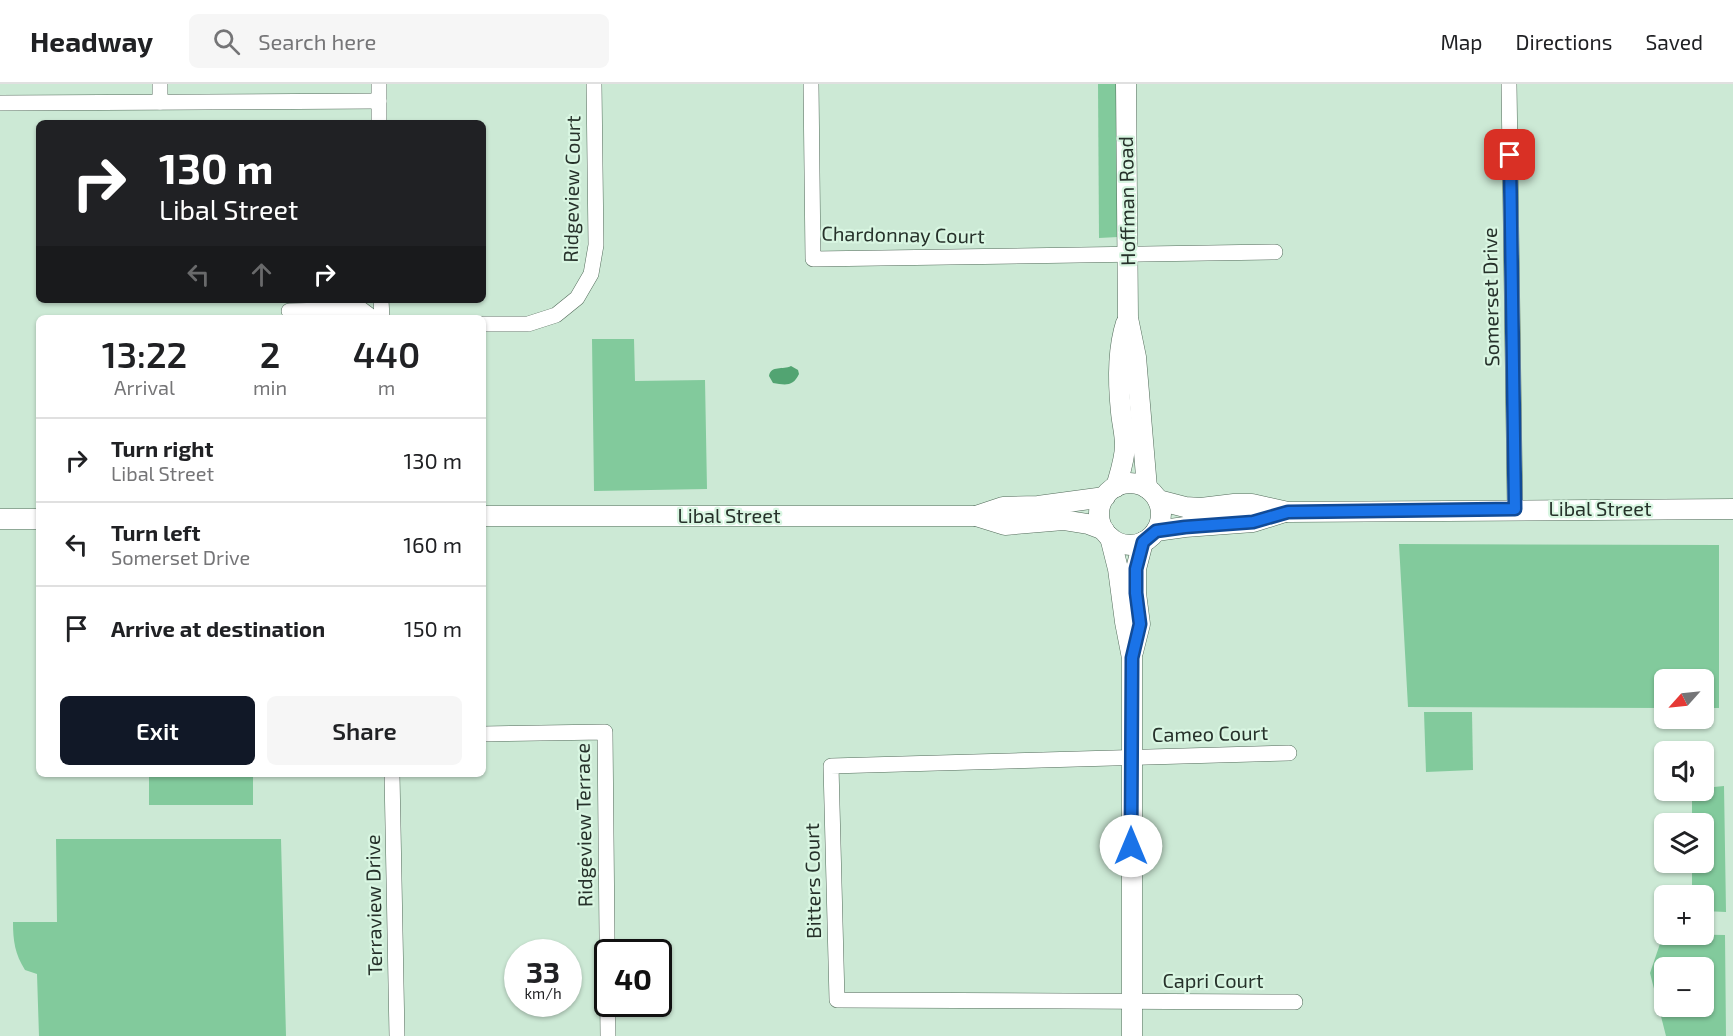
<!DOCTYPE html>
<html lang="en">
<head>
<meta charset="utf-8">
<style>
	:root { --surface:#fff; --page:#f6f6f6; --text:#202124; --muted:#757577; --line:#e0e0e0; --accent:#111827 }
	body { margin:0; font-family:"Exo 2",sans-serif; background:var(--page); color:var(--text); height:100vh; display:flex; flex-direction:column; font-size:22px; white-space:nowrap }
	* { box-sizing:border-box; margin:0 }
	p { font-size:20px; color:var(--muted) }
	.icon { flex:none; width:33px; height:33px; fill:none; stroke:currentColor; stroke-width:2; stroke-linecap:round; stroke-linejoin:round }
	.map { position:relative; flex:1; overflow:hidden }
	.details { position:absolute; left:36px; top:231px; width:450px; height:462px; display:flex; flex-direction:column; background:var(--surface); border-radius:9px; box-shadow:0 2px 4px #0004 }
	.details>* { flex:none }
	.banner { position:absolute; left:36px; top:36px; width:450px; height:183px; border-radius:9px; box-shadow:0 2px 4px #0004; background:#202124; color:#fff; overflow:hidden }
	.needle { width:39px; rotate:243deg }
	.buttons { position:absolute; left:1654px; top:585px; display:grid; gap:12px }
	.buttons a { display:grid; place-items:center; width:60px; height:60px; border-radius:9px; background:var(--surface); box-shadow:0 2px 4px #0004; font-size:30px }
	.speed { position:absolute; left:504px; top:855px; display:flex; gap:12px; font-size:30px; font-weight:700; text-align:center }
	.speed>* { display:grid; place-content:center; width:78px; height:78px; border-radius:50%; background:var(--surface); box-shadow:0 2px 4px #0004; line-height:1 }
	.speed small { font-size:15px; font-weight:400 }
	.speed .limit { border:3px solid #111; border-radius:9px; background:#fff; color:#111 }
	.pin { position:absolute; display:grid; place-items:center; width:51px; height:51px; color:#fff; margin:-26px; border-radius:12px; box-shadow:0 3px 9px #0006 }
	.me { position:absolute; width:66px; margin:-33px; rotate:0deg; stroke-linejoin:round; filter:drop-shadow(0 0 4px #0008) }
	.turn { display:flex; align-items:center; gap:21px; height:126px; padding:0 24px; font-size:27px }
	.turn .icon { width:78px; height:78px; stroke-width:2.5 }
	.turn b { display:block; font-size:42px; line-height:51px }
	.lanes { display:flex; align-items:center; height:57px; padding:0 24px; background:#0003; justify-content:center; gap:30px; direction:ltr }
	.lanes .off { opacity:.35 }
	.eta { display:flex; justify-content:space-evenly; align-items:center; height:102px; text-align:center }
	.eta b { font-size:36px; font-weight:600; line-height:42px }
	.action { display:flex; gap:12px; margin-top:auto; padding:12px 24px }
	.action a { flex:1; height:69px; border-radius:9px; background:var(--accent); color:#fff; font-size:24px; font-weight:600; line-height:69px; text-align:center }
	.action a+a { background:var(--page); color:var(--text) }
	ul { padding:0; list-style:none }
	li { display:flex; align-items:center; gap:18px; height:84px; padding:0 24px; border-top:2px solid var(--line) }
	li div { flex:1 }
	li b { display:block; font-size:22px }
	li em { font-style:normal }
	header { display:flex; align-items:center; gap:36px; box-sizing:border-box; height:84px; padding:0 30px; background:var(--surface); border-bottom:2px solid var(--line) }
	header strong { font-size:28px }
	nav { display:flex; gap:33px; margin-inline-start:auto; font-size:21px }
	.search { width:420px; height:54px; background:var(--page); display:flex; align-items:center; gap:15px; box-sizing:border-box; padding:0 21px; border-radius:9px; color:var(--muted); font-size:22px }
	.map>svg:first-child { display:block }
	.green { fill:#82ca9c; fill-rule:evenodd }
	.water { fill:#52a472 }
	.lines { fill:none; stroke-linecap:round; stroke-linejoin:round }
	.minor-casing { stroke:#526b5a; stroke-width:16 }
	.tertiary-casing { stroke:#526b5a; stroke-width:21 }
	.minor { stroke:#fff; stroke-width:15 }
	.tertiary { stroke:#fff; stroke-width:20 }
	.route-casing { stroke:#114b97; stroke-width:15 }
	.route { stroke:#1a73e8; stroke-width:10 }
	.labels { text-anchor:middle; stroke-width:4.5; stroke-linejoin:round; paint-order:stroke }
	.street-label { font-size:20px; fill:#26312a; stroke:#d9f6e2 }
</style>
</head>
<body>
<header>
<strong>Headway</strong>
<div class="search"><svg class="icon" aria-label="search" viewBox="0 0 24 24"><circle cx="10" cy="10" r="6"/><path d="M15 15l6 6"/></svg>Search here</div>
<nav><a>Map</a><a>Directions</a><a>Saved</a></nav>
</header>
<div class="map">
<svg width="1733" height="952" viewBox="0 0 1733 952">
	<rect width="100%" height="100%" fill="#cce9d5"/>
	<!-- green -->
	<g class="green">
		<path d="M1098,0h18l2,153 -19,1z"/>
		<path d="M592,255h42l1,42 70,-1 2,109 -113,2z"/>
		<path d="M1399,460l320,1v163h-15v-28h-39v28l-257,-1z"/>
		<path d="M1424,628h48l1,58 -47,2z"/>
		<rect x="149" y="690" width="104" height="31"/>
		<path d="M1724,702l2,126 -22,-1v-15l-12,-1v-32l12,-1v-38l-12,-1v-32l12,-1v-2z"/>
		<path d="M56,755h225l5,197h-247l-2,-62 -12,-4c-10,-16 -12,-29 -12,-48h44z"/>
		<path d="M1664,848l1,2 60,1 1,101h-60l-16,-63zM1665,884h39v38h-39z"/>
	</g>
	<!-- water -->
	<path class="water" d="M791,282l7,4 1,4c-6,13 -14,11 -26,9l-4,-7c2,-11 14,-6 22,-10z"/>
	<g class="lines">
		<defs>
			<g id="minor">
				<path d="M379,0v39"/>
				<path d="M811,0l2,175 462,-7"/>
				<path d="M1509,0l6,425"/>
				<path d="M160,18v-18"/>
				<path d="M0,19l379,-2"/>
				<path d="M381,216l1,18"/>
				<path d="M289,227l72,-2 12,9"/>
				<path d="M483,240h45l28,-9 21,-17 14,-24 5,-29 -2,-161"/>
				<path d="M483,650l122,-2 3,304"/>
				<path d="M1289,669l-458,13 6,234 458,2"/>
				<path d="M392,690l5,262"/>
			</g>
			<g id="tertiary">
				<path d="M1126,0l2,234 8,39 11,131"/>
				<circle cx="1130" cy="430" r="31"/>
				<path d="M1116,403c4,-14 9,-28 9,-42 0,-11 -3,-22 -4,-33 -3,-29 -4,-61 5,-89"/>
				<path d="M1158,416l27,7 16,1 33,-4h18l36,8 445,-3"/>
				<path d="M483,432h493l27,-9 35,-1 67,-9"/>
				<path d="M976,432l29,9 58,-5 25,4 16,6"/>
				<path d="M0,435h39"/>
				<path d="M1156,447l29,-4 68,-5 32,-10"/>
				<path d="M1110,453l8,32 7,53 7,36v378"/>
				<path d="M1133,568l7,-28 -4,-31v-24l7,-27"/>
			</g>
		</defs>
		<!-- minor casing -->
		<use href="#minor" class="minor-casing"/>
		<!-- tertiary casing -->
		<use href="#tertiary" class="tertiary-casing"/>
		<!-- minor -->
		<use href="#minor" class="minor"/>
		<!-- tertiary -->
		<use href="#tertiary" class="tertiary"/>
	</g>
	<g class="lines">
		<defs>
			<path id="route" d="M1131,762l1,-188 8,-34 -4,-31v-24l7,-27 13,-11 29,-4 68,-5 35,-10 227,-3 -5,-354"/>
		</defs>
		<!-- route casing -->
		<use href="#route" class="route-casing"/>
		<!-- route -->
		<use href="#route" class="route"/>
	</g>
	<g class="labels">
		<!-- street labels -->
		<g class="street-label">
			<text transform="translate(572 105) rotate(-89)" y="7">Ridgeview Court</text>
			<text transform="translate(1127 117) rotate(-91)" y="7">Hoffman Road</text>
			<text transform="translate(903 151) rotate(1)" y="7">Chardonnay Court</text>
			<text transform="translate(1491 213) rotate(-91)" y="7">Somerset Drive</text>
			<text x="1600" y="432">Libal Street</text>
			<text x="729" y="439">Libal Street</text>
			<text transform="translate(1210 650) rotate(-1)" y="7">Cameo Court</text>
			<text transform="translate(584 741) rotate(-91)" y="7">Ridgeview Terrace</text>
			<text transform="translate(813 797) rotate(-91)" y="7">Bitters Court</text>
			<text transform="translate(374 821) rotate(-91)" y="7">Terraview Drive</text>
			<text x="1213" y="904">Capri Court</text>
		</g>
	</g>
</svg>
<div class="buttons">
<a><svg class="needle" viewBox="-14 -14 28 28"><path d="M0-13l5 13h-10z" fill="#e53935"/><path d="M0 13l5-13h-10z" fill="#757577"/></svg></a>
<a><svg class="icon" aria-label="sound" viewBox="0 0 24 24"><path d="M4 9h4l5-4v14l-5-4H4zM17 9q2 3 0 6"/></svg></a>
<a><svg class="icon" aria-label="layers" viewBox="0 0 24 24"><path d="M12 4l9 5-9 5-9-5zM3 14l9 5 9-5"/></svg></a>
<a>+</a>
<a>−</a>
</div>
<div class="speed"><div>33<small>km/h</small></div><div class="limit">40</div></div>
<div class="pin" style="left:1510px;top:71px;background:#d93025"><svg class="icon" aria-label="arrive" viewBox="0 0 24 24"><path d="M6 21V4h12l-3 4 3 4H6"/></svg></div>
<svg class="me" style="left:1131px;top:762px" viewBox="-20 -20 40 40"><circle r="19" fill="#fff"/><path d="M0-13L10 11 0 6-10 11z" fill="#1a73e8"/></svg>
<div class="banner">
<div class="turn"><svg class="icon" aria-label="right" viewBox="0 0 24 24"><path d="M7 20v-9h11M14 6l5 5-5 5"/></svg><div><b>130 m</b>Libal Street</div></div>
<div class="lanes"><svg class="icon off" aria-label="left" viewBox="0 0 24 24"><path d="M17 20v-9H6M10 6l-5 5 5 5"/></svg><svg class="icon off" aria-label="ahead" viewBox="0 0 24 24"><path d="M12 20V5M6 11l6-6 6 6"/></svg><svg class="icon" aria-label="right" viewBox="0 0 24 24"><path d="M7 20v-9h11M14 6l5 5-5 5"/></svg></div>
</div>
<section class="details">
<div class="eta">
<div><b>13:22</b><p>Arrival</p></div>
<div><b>2</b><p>min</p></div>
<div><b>440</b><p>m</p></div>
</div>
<ul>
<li><svg class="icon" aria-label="right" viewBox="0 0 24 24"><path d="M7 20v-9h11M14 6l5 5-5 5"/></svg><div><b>Turn right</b><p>Libal Street</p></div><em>130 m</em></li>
<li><svg class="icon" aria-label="left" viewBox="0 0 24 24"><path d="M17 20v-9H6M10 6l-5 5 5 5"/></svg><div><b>Turn left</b><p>Somerset Drive</p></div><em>160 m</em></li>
<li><svg class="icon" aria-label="arrive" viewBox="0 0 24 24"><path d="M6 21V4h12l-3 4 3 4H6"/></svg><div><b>Arrive at destination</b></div><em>150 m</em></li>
</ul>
<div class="action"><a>Exit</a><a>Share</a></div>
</section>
</div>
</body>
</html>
